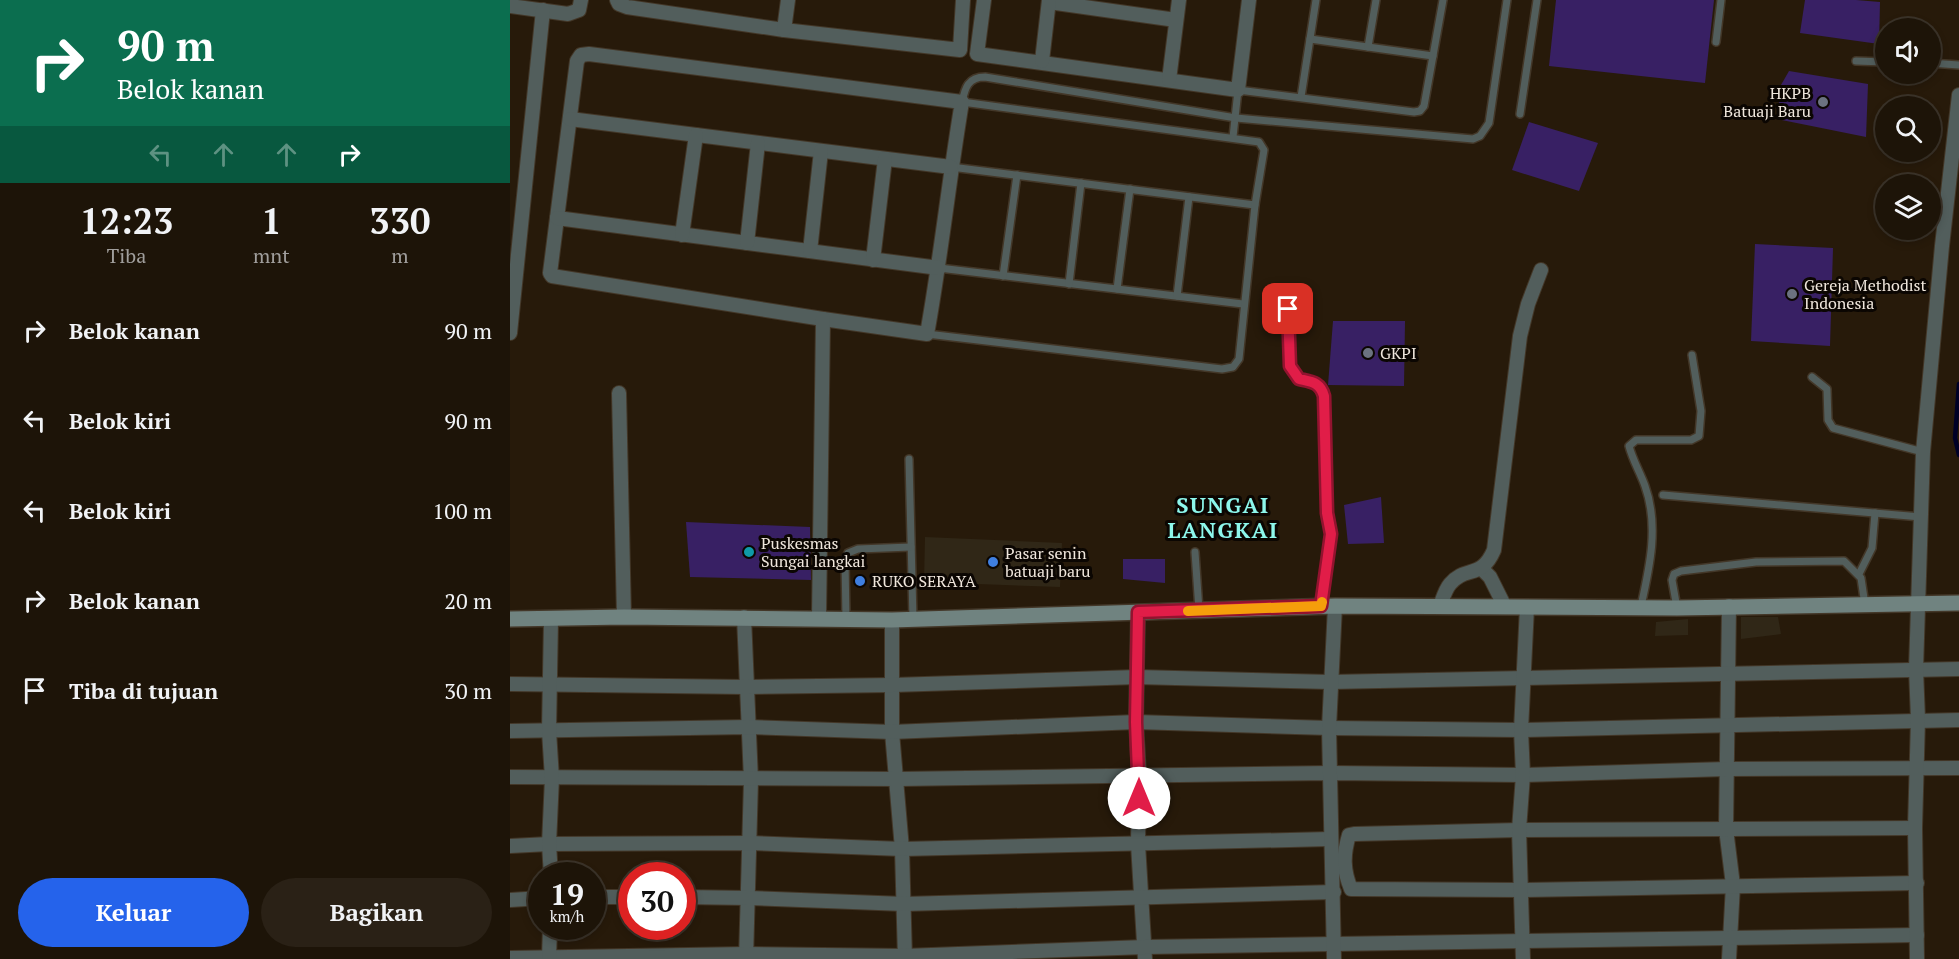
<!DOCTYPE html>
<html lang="id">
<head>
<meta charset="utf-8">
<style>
	:root { --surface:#1d1408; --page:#2a2116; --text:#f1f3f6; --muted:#a09e9c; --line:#3b3329; --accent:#2563eb }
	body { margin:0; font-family:"PT Serif",serif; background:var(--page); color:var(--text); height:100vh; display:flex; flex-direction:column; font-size:22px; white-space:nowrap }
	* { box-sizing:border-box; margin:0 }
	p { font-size:20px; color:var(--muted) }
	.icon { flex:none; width:33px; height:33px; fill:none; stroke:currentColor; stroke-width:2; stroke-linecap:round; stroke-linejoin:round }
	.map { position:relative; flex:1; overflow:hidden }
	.drawer { display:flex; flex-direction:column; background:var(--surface); width:510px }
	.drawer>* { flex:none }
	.guide { background:#0b6e4f; color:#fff; overflow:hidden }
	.buttons { position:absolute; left:1365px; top:18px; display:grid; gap:12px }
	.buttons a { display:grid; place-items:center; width:66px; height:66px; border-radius:50%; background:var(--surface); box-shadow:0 3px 9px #0003,0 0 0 2px var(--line); font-size:30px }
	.speed { position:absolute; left:18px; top:862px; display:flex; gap:12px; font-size:30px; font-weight:700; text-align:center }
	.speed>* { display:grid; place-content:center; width:78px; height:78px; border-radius:50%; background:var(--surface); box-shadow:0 3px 9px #0003,0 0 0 2px var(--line); line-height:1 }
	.speed small { font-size:15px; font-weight:400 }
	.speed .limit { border:9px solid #d22; background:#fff; color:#111 }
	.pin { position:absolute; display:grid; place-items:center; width:51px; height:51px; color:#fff; margin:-26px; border-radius:12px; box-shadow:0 3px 9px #0006 }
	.me { position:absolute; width:66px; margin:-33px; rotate:0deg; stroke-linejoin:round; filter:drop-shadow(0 0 4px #0008) }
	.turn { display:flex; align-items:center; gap:21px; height:126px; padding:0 18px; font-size:27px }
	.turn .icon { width:78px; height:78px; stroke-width:2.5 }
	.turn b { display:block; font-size:42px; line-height:51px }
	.lanes { display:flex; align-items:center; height:57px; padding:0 18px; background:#0003; justify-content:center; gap:30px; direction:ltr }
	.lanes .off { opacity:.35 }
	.eta { display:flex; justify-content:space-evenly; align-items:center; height:102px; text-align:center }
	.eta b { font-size:36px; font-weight:700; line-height:42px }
	.button { display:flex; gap:12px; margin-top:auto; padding:12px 18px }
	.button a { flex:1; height:69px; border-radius:36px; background:var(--accent); color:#fff; font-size:24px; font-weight:700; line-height:69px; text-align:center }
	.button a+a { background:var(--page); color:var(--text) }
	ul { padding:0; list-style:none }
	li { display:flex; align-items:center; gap:18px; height:90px; padding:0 18px }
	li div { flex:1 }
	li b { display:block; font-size:22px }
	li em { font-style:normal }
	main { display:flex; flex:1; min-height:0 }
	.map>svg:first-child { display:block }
	.commercial { fill:#302717 }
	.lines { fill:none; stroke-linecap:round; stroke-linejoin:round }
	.stream { stroke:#000026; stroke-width:4.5 }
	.building { fill:#382064 }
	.lane-casing { stroke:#433728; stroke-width:10 }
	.street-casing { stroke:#433728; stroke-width:16 }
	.secondary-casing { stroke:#433728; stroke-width:18 }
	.lane { stroke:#525e5c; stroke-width:7 }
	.street { stroke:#525e5c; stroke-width:14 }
	.secondary { stroke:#708380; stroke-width:15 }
	.route-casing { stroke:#92132f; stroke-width:15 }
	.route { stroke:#e11d48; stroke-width:10 }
	.slow { stroke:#f59e0b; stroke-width:10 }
	.worship-dot { fill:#6b7280; stroke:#0b0602; stroke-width:2 }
	.culture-dot { fill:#0f9aa8; stroke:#0b0602; stroke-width:2 }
	.shop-dot { fill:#3f7fe0; stroke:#0b0602; stroke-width:2 }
	.labels { text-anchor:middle; stroke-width:6; stroke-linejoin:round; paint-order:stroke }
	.poi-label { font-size:16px; fill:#f0e7dd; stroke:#0b0602; text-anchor:start }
	.district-label { font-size:22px; font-weight:bold; letter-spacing:1.5px; fill:#8df7ec; stroke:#0b0602 }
</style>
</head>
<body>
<main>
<section class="drawer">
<div class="guide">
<div class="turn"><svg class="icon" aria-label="right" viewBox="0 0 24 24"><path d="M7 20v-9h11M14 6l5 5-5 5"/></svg><div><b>90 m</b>Belok kanan</div></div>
<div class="lanes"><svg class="icon off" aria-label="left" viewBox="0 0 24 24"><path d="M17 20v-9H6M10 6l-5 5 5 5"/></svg><svg class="icon off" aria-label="ahead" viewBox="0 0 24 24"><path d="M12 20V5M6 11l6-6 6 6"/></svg><svg class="icon off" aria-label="ahead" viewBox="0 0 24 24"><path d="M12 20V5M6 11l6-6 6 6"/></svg><svg class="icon" aria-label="right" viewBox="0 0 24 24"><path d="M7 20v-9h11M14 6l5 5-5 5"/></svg></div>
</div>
<div class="eta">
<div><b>12:23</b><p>Tiba</p></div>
<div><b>1</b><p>mnt</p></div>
<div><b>330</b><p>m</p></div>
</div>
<ul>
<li><svg class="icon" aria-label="right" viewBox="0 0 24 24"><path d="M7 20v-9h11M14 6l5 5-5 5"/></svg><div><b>Belok kanan</b></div><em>90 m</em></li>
<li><svg class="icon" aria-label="left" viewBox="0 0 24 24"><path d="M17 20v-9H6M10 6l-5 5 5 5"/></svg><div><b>Belok kiri</b></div><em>90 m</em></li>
<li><svg class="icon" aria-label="left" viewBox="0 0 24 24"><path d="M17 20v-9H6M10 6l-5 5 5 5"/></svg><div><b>Belok kiri</b></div><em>100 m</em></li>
<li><svg class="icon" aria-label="right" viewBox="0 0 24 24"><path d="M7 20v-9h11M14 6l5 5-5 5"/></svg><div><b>Belok kanan</b></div><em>20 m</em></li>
<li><svg class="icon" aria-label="arrive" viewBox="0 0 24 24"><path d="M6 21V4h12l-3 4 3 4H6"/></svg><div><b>Tiba di tujuan</b></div><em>30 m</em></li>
</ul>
<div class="button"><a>Keluar</a><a>Bagikan</a></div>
</section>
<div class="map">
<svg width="1449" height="959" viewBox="0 0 1449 959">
	<rect width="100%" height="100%" fill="#271a0a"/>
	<!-- commercial -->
	<g class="commercial">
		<path d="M415,537l137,6 -2,44 -136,-5z"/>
		<path d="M1231,617h37l3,17 -40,5z"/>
		<path d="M1178,619v16l-33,1 1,-14z"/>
	</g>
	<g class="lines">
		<!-- stream -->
		<path class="stream" d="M1449,384l-4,54 4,17"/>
	</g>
	<!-- building -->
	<g class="building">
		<path d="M1046,0h158l-9,83 -156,-17z"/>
		<path d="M1295,0h51l24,2 -1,42 -79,-11z"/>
		<path d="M1279,71l79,13 -2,53 -89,-18 4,-34z"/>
		<path d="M1019,122l69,21 -19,48 -67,-21z"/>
		<path d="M1245,244l78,4 -3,98 -79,-5z"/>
		<path d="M823,321h72l-1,65 -76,-1z"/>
		<path d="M871,497l3,46 -36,1 -4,-39z"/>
		<path d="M176,522l124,5 1,53 -121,-3z"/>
		<path d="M613,559h42v24l-42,-4z"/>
	</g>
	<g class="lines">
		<defs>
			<g id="lane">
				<path d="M800,39l123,17"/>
				<path d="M1206,42l5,-42"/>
				<path d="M858,47l8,-47"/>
				<path d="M1346,61l30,1"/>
				<path d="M1420,63l29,2"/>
				<path d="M791,97l15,-97"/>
				<path d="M1010,114l17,-114"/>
				<path d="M723,137l5,-47 176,22 6,-1 4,-5 19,-106"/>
				<path d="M441,167l304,38"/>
				<path d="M429,268l304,36"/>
				<path d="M493,276l14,-101"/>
				<path d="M559,284l12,-101"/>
				<path d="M607,289l13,-100"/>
				<path d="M778,291l2,75 9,13c12,3 21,3 25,17l3,117 4,21 -10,73"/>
				<path d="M667,296l12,-99"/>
				<path d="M417,334l295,35 11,-2 6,-8 16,-154 9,-55 -5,-8 -297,-40c3,-14 6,-25 23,-25l251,41 237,21 7,-3 9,-13 18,-123"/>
				<path d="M1302,377l15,12 1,31 5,8 90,24"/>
				<path d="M399,459l4,160"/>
				<path d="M1153,495l258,22"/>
				<path d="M685,552l4,58"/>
				<path d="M1349,574l13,-26 3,-35"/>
				<path d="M1131,606c9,-40 18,-81 4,-120 -5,-14 -12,-25 -16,-40l7,-6h55l8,-4 2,-25 -9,-56"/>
				<path d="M1167,608l-5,-28 2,-6 7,-3 75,-9 88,-1 17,17 4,27"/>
				<path d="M336,619l-1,-59 3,-7 10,-4 53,-2"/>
			</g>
			<g id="street">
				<path d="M107,0l2,4 8,3 157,23 176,20 3,-50"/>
				<path d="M474,0l-7,54 261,36 11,-90"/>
				<path d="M539,2l127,18"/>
				<path d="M0,6l58,8 11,-4 2,-10"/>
				<path d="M274,30l4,-30"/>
				<path d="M79,54l373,48c-13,77 -21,155 -35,232l-104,-15 -271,-43 -2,-3 27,-212 4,-6z"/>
				<path d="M532,61l7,-61"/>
				<path d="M659,80l10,-80"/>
				<path d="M60,119l381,48"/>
				<path d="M47,218l382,50"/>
				<path d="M172,235l14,-100"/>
				<path d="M237,243l11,-100"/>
				<path d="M300,251l11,-100"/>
				<path d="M363,260l12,-101"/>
				<path d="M0,333l33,-323"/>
				<path d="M109,393l5,224"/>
				<path d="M971,568l9,9 15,30"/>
				<path d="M930,606c3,-8 5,-16 10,-22 16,-19 31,-4 44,-34l26,-214 8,-32 13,-34"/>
				<path d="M1219,606l-3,223 7,56 -4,74"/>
				<path d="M628,612l-2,110 3,53 -1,69 7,115"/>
				<path d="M234,617l7,163 -5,179"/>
				<path d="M309,618l4,-299"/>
				<path d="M382,620v112l10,117 3,110"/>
				<path d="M0,684l236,3 147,-2 244,-8 193,5 629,-13"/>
				<path d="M0,731l238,-4 144,5 244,-10 193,6 192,2 438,-10"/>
				<path d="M0,777l388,2 433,-6 192,2 204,-6 232,-1"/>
				<path d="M1405,828l-396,2 -165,4 -5,1c-6,20 -6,35 2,54l170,1 396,-7"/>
				<path d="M0,846l39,-2 200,-1 153,6 428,-10"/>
				<path d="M41,876l-2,-32 3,-66 -3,-47 2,-112"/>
				<path d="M82,897h40"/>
				<path d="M172,897l67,1 155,6 430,-12"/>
				<path d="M0,900l32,-2"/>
				<path d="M0,958l236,-4 159,2 240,-9 772,-12"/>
				<path d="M39,959l1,-32"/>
				<path d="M824,959l-5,-231 6,-122"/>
				<path d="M1013,959l-4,-129 4,-55 -2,-45 6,-123"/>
				<path d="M1407,959l-2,-131 3,-109 -2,-50 7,-217 19,-206 17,-151"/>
			</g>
			<path id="secondary" d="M0,619l114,-2 268,3 443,-14 342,2 282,-5"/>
		</defs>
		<!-- lane casing -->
		<use href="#lane" class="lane-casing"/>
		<!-- street casing -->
		<use href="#street" class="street-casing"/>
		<!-- secondary casing -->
		<use href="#secondary" class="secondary-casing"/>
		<!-- lane -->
		<use href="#lane" class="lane"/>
		<!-- street -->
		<use href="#street" class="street"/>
		<!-- secondary -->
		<use href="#secondary" class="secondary"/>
	</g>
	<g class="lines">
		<defs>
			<path id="route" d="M629,798l-3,-76 2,-110 183,-6 10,-72 -4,-21 -3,-117c-4,-14 -12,-14 -25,-17l-9,-13 -2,-57"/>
		</defs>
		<!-- route casing -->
		<use href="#route" class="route-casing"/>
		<!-- route -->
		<use href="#route" class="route"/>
		<!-- slow -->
		<path class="slow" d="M678,611l133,-5 1,-4"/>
	</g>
	<!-- markers -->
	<g class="worship-dot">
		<circle cx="1313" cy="102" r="6"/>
		<circle cx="1282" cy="294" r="6"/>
		<circle cx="858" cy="353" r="6"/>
	</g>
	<circle class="culture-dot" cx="239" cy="552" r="6"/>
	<g class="shop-dot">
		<circle cx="483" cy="562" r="6"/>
		<circle cx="350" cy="581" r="6"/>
	</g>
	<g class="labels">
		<!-- poi labels -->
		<g class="poi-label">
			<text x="1301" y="99" text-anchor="end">HKPB<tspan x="1301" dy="18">Batuaji Baru</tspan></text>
			<text x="1294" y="291">Gereja Methodist<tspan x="1294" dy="18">Indonesia</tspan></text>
			<text x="870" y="359">GKPI</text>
			<text x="251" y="549">Puskesmas<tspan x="251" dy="18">Sungai langkai</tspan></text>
			<text x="495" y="559">Pasar senin<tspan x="495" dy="18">batuaji baru</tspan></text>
			<text x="362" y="587">RUKO SERAYA</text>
		</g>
		<!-- district labels -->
		<g class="district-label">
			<text x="713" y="513">SUNGAI<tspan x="713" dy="25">LANGKAI</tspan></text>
		</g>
	</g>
</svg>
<div class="buttons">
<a><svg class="icon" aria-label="sound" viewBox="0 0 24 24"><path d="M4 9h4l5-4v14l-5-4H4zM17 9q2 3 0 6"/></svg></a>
<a><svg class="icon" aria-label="search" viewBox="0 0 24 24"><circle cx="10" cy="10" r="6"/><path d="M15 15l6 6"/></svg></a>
<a><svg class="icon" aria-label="layers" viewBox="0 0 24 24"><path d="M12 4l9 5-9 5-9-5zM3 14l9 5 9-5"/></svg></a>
</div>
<div class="speed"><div>19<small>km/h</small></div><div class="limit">30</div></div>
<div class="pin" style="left:778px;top:309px;background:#d93025"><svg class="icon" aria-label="arrive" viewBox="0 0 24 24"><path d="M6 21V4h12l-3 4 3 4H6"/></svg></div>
<svg class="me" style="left:629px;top:798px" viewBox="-20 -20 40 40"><circle r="19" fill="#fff"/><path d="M0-13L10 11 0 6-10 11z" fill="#e11d48"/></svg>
</div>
</main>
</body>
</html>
